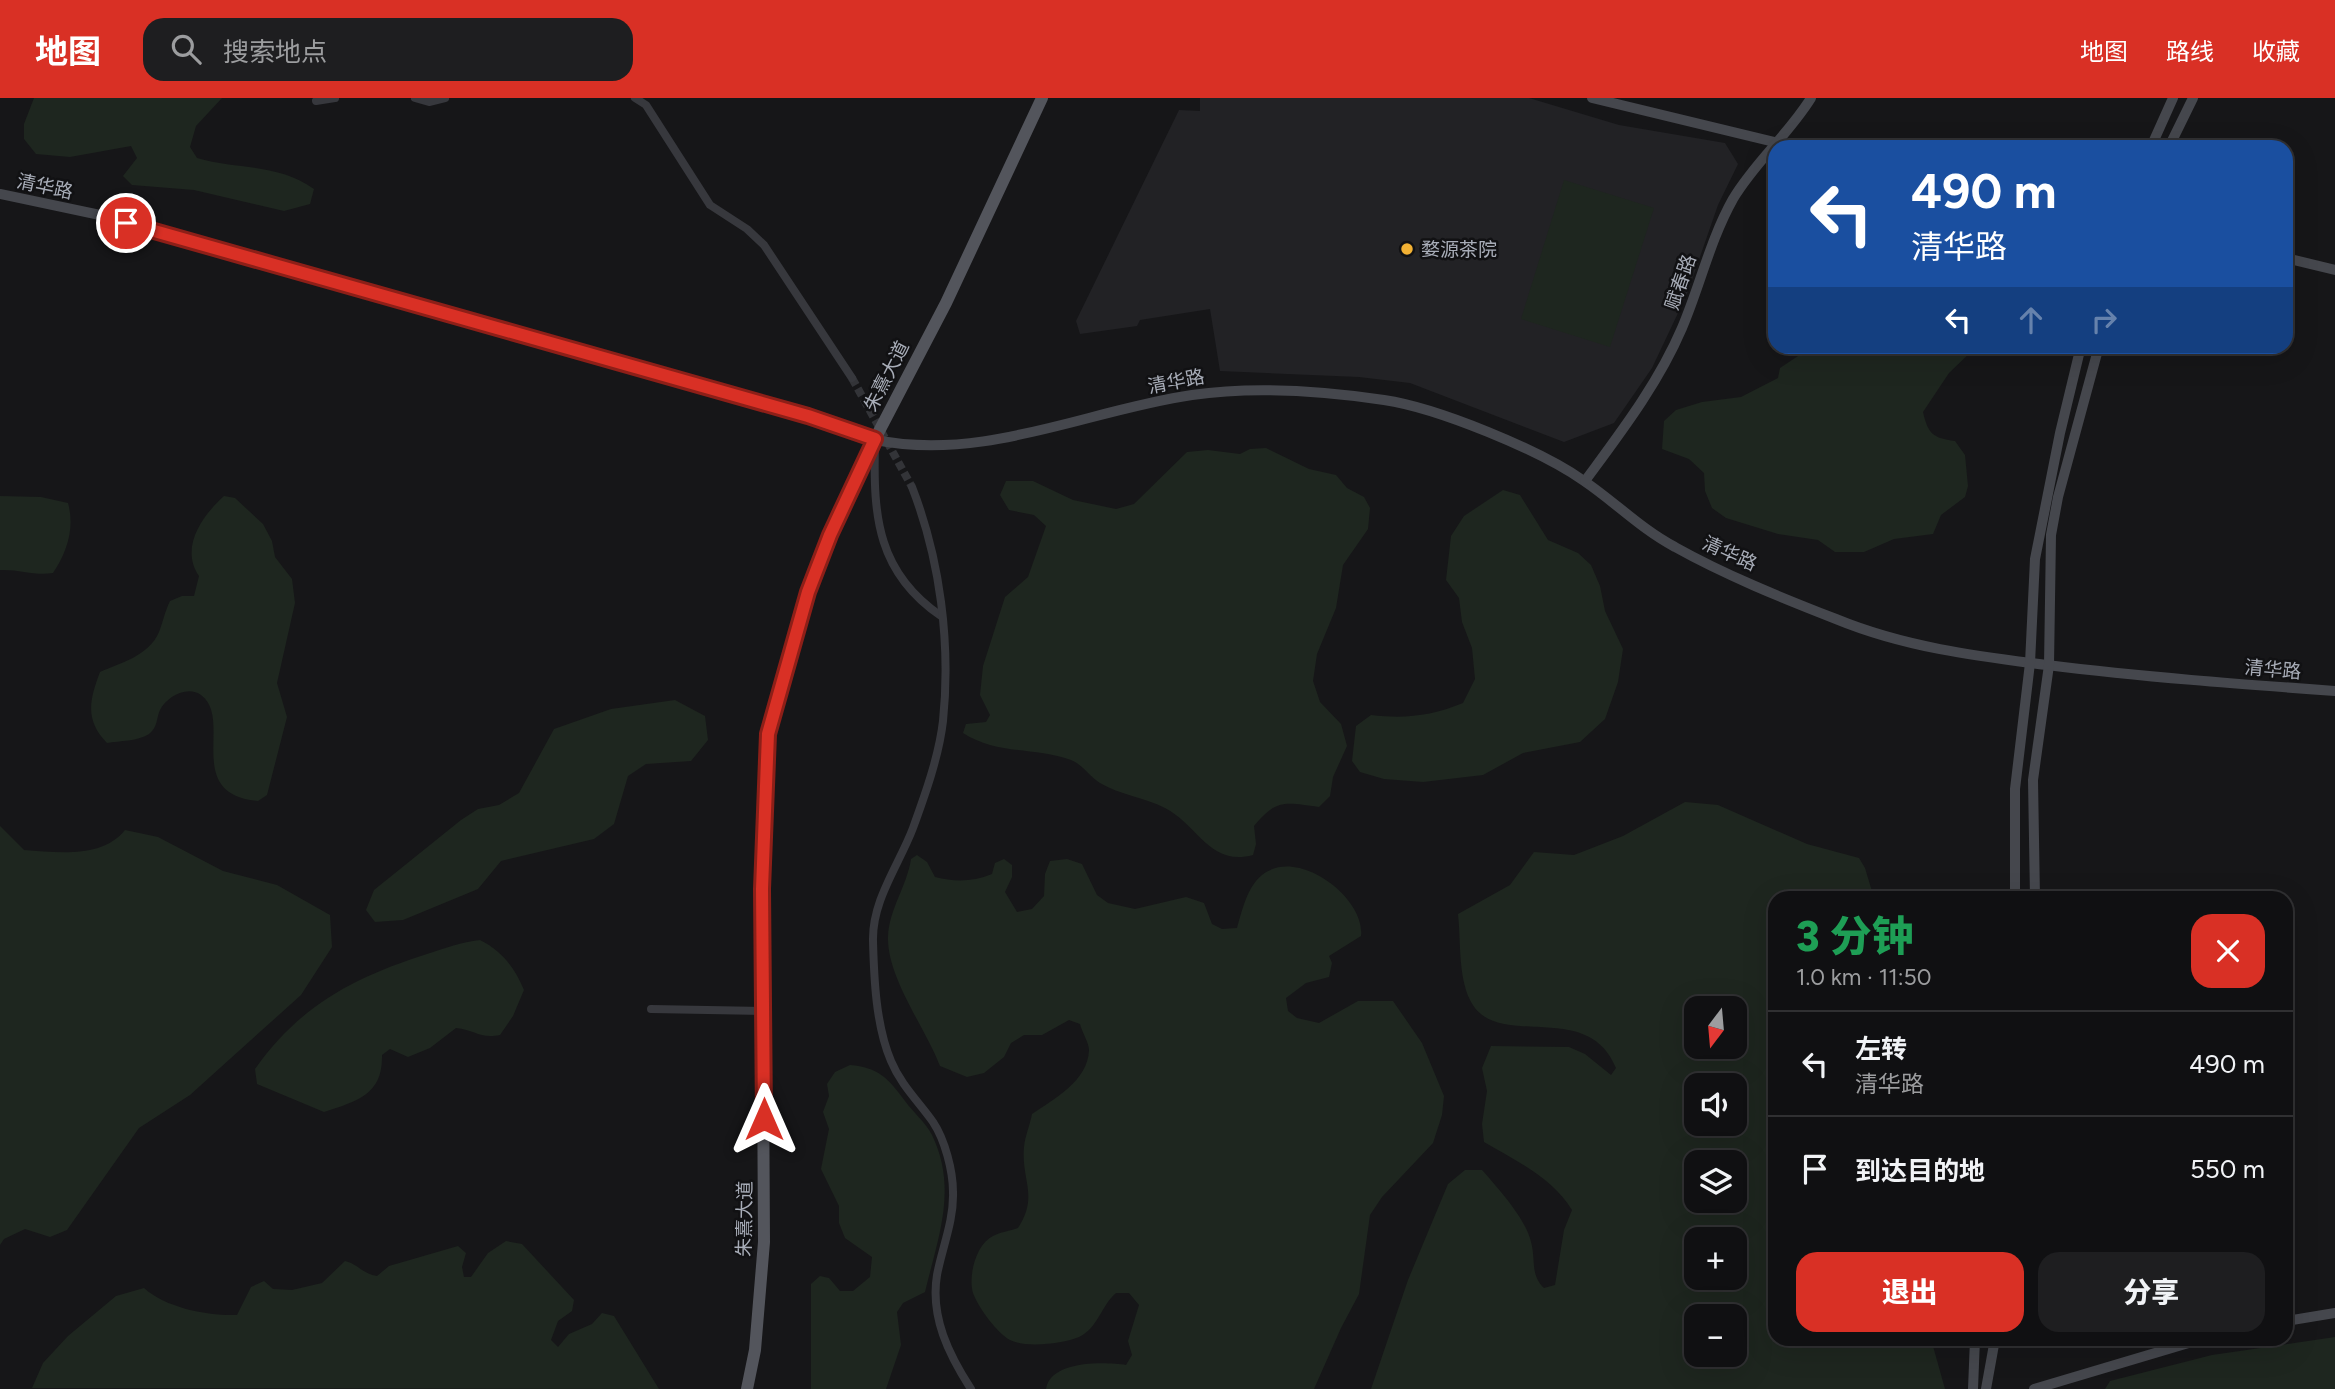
<!DOCTYPE html>
<html lang="zh">
<head>
<meta charset="utf-8">
<style>
	:root { --surface:#101012; --page:#1e1e20; --text:#f1f3f6; --muted:#9c9d9f; --line:#303032; --accent:#d93025 }
	body { margin:0; font-family:Figtree,"Noto Sans SC",sans-serif; background:var(--page); color:var(--text); height:100vh; display:flex; flex-direction:column; font-size:26px; white-space:nowrap }
	* { box-sizing:border-box; margin:0 }
	p { font-size:23px; color:var(--muted) }
	.icon { flex:none; width:38px; height:38px; fill:none; stroke:currentColor; stroke-width:2; stroke-linecap:round; stroke-linejoin:round }
	.map { position:relative; flex:1; overflow:hidden }
	.details { position:absolute; left:1768px; top:793px; width:525px; height:455px; display:flex; flex-direction:column; background:var(--surface); border-radius:21px; box-shadow:0 7px 28px #0002,0 0 0 2px var(--line) }
	.details>* { flex:none }
	.hud { position:absolute; left:1768px; top:42px; width:525px; height:214px; border-radius:21px; box-shadow:0 7px 28px #0002,0 0 0 2px var(--line); background:#1a4fa0; color:#fff; overflow:hidden }
	.needle { width:46px; rotate:196deg }
	.tools { position:absolute; left:1684px; top:898px; display:grid; gap:14px }
	.tools a { display:grid; place-items:center; width:63px; height:63px; border-radius:14px; background:var(--surface); box-shadow:0 7px 28px #0002,0 0 0 2px var(--line); font-size:35px }
	.pin { position:absolute; display:grid; place-items:center; width:60px; height:60px; color:#fff; margin:-30px; border:4px solid #fff; border-radius:50%; box-shadow:0 2px 7px #0007 }
	.me { position:absolute; width:77px; margin:-38px; rotate:0deg; stroke-linejoin:round; filter:drop-shadow(0 0 5px #0008) }
	.turn { display:flex; align-items:center; gap:24px; height:147px; padding:0 28px; font-size:32px }
	.turn .icon { width:91px; height:91px; stroke-width:2.5 }
	.turn b { display:block; font-size:49px; line-height:60px }
	.lanes { display:flex; align-items:center; height:66px; padding:0 28px; background:#0003; justify-content:center; gap:35px; direction:ltr }
	.lanes .off { opacity:.35 }
	.round { display:grid; place-items:center; flex:none; width:74px; height:74px; border-radius:21px; background:var(--page) }
	.headline { display:flex; align-items:center; justify-content:space-between; height:119px; padding:0 28px }
	h1 { font-size:42px; font-weight:800; line-height:52px; color:#1e9e55 }
	.primary-button { display:flex; gap:14px; margin-top:auto; padding:14px 28px }
	.primary-button a { flex:1; height:80px; border-radius:21px; background:var(--accent); color:#fff; font-size:28px; font-weight:800; line-height:80px; text-align:center }
	.primary-button a+a { background:var(--page); color:var(--text) }
	ul { padding:0; list-style:none }
	li { display:flex; align-items:center; gap:21px; height:105px; padding:0 28px; border-top:2px solid var(--line) }
	li div { flex:1 }
	li b { display:block; font-size:26px }
	li em { font-style:normal }
	header { display:flex; align-items:center; gap:42px; box-sizing:border-box; height:98px; padding:0 35px; background:var(--accent); color:#fff }
	header strong { font-size:33px }
	nav { display:flex; gap:38px; margin-inline-start:auto; font-size:24px }
	.search { width:490px; height:63px; background:var(--page); display:flex; align-items:center; gap:18px; box-sizing:border-box; padding:0 24px; border-radius:21px; color:var(--muted); font-size:26px }
	.map>svg:first-child { display:block }
	.built { fill:#222225 }
	.green { fill:#1e261f; fill-rule:evenodd }
	.lines { fill:none; stroke-linecap:round; stroke-linejoin:round }
	.street-tunnel { stroke:#333438; stroke-width:8; stroke-dasharray:8 4; stroke-linecap:butt }
	.street { stroke:#37383d; stroke-width:8 }
	.secondary { stroke:#45474d; stroke-width:10 }
	.primary { stroke:#53555c; stroke-width:12 }
	.route-casing { stroke:#8d1f18; stroke-width:18 }
	.route { stroke:#d93025; stroke-width:12 }
	.poi-dot { fill:#f2b134; stroke:#111113; stroke-width:2.5 }
	.labels { text-anchor:middle; stroke-width:5; stroke-linejoin:round; paint-order:stroke }
	.street-label { font-size:19px; fill:#a8adb8; stroke:#111113 }
	.poi-label { font-size:19px; fill:#a8adb8; stroke:#111113; text-anchor:start }
</style>
</head>
<body>
<header>
<strong>地图</strong>
<div class="search"><svg class="icon" aria-label="search" viewBox="0 0 24 24"><circle cx="10" cy="10" r="6"/><path d="M15 15l6 6"/></svg>搜索地点</div>
<nav><a>地图</a><a>路线</a><a>收藏</a></nav>
</header>
<div class="map">
<svg width="2335" height="1291" viewBox="0 0 2335 1291">
	<rect width="100%" height="100%" fill="#161618"/>
	<!-- built -->
	<path class="built" d="M1200,0h329l90,27 106,18 13,21 -20,41 -31,89 -35,74 -38,55 -50,19 -154,-59 -51,-6 -139,-6 -10,-62 -70,11 -3,6 -57,8 -4,-13 103,-211 21,1z"/>
	<!-- green -->
	<g class="green">
		<path d="M34,0h188l-26,28 -6,21 7,11c42,12 80,5 117,31l-4,15 -26,7 -90,-21 -62,-5 -9,-9 14,-18 -6,-12 -61,11 -34,-3 -12,-15v-15z"/>
		<path d="M1564,82l90,28 -44,139 -89,-28z"/>
		<path d="M1813,248l163,1 -27,26 -26,39c5,22 10,26 32,29l10,14 3,31 -3,11 -24,18 -8,19 -39,5 -30,13h-29l-17,-12 -40,-6 -52,-16 -14,-10 -7,-17 -1,-18 -15,-14 -27,-10 2,-28 12,-11 26,-8 39,-5 37,-19 2,-10z"/>
		<path d="M1266,350l43,21 27,6 11,13 17,9 6,11 -2,21 -25,36 -7,43 -19,46 -4,27 7,21 21,22 6,22 -14,31 -3,19 -11,11c-33,-4 -42,-9 -65,19l2,18 -3,11c-43,12 -55,-30 -88,-47 -21,-11 -45,-13 -65,-25 -10,-6 -18,-19 -29,-23 -36,-13 -74,-5 -108,-27l3,-9 20,-2 4,-7 -10,-20 3,-29 22,-69 23,-20 18,-51 -12,-11 -25,-5 -9,-15 6,-14h27l40,19 43,9 18,-5 53,-52 21,-2 32,4 10,-5z"/>
		<path d="M1503,392l17,5 28,45 30,13 13,12 9,21 5,25 18,38 -5,33 -13,37 -25,23 -57,11 -40,22 -60,7 -39,-3 -24,-7 -8,-11 4,-35 15,-11c34,4 60,1 92,-12l12,-24 -3,-31 -10,-26 -3,-24 -13,-18 5,-44 13,-20z"/>
		<path d="M0,398l41,1 27,6c7,25 -1,49 -15,70 -18,3 -34,-4 -53,-3z"/>
		<path d="M224,398l11,2 28,26 9,17 3,16 17,22 3,24 -18,80 10,34 -20,78 -9,6c-76,-7 -24,-82 -57,-106 -13,-10 -34,1 -41,15 -4,9 -2,17 -11,24 -10,7 -30,7 -42,9 -22,-23 -18,-42 -7,-71 20,-9 49,-16 59,-40 4,-10 6,-21 11,-31l12,-5h12l5,-20c-19,-28 2,-59 25,-80z"/>
		<path d="M675,602l30,16 3,24 -17,21 -45,3 -18,12 -14,48 -20,15 -93,22 -23,28 -75,31 -28,2 -9,-12 8,-20 87,-70 17,-11 21,-4 20,-12 35,-64 57,-20z"/>
		<path d="M1685,704l33,3 89,39 52,14 6,10 9,30h-100v441h157l14,50h-574l37,-109 40,-96 17,-14h17c16,18 44,49 49,72 5,18 -1,33 13,46l11,-3 9,-55 8,-20c-20,-33 -56,-49 -88,-68l-2,-18 5,-33 -5,-23 9,-22 78,1 16,7 26,21 5,-7c-29,-71 -120,-15 -146,-68 -12,-25 -9,-59 -12,-86l52,-29 24,-33 40,3 49,-19zM1696,910h38v38h-38zM1696,987h38v39h-38zM1696,1064h38v38h-38zM1696,1141h38v39h-38zM1696,1218h38v38h-38z"/>
		<path d="M0,728l24,24c33,2 78,9 101,-20l33,7 65,34 54,14 53,30 2,32 -31,48 -111,100 -51,33 -72,102 -17,7 -25,-8 -21,10 -4,6z"/>
		<path d="M917,757l10,7 8,15c20,5 37,5 57,-3l3,-11 9,-4 8,6v12l-7,15 12,20 15,-3 12,-13 1,-22 5,-13 17,-2 15,5 15,31 11,8 27,6 51,-12 18,6 8,21 10,5 15,-1c5,-17 10,-41 25,-53 35,-29 104,23 99,61l-32,20 3,7 -3,14 -23,6 -20,15 2,13 9,7 22,5 39,-22h35l29,42 22,53 -2,19 -9,28 -51,54 -12,18 -11,79 -18,34 -27,61h-268c5,-29 59,-27 80,-24l6,-10 -4,-14 11,-36 -10,-12h-13c-15,13 -18,35 -37,44 -17,7 -53,11 -69,3 -13,-7 -32,-33 -37,-47 -5,-17 3,-49 20,-57 7,-4 17,-5 25,-8 21,-32 3,-48 6,-81 1,-11 6,-22 8,-33 22,-15 56,-33 57,-64 0,-7 -7,-18 -9,-26l-11,-4 -27,15h-18l-13,8 -7,14 -20,16 -17,4 -27,-11c-15,-39 -53,-88 -52,-129 1,-28 19,-51 23,-78z"/>
		<path d="M480,842c22,11 35,28 44,50l-11,26 -13,19c-20,4 -25,-5 -44,-7l-26,20 -22,9 -18,-8 -8,6c1,39 -24,46 -58,57l-67,-28 -2,-15c45,-64 100,-92 172,-115 19,-6 34,-12 53,-14z"/>
		<path d="M850,967c28,2 39,14 55,36 8,11 21,22 27,34 26,54 6,102 -7,157l-22,11 -6,9 4,33 -15,44h-75v-105l9,-8 9,2 11,13h13l17,-14 2,-20 -27,-19 -6,-15v-17l-18,-37 8,-40 -6,-17 6,-16 -2,-12 8,-12z"/>
		<path d="M506,1143l16,3 52,56 -2,11 -14,10 -7,19 7,7 11,-13 23,-10 10,-11 12,3 45,73 -627,-1 11,-25 25,-27 48,-40 28,-8c22,20 64,28 93,27l14,-28 13,-6 9,8 19,1 30,-7 23,-22c13,3 16,12 32,15l12,-10 69,-20 8,7 -4,14 2,10h7l17,-24z"/>
		<path d="M2335,1239v52h-230l5,-8 102,-26z"/>
	</g>
	<g class="lines">
		<!-- street-tunnel -->
		<path class="street-tunnel" d="M852,280l60,109"/>
		<!-- street -->
		<g class="street">
			<path d="M415,0l14,4 16,-4"/>
			<path d="M635,0l11,7 64,100 37,24 17,16 88,133"/>
			<path d="M316,3l19,-3"/>
			<path d="M875,348c-2,71 3,127 66,170"/>
			<path d="M912,389c28,72 39,156 31,234 -4,35 -18,74 -30,107 -14,37 -41,72 -40,113 1,38 3,85 18,120 10,24 27,40 42,61 12,18 20,49 20,70 1,29 -11,56 -16,83 -7,42 12,80 34,114"/>
			<path d="M651,911l113,2"/>
		</g>
		<!-- secondary -->
		<g class="secondary">
			<path d="M1592,0l203,49"/>
			<path d="M2151,49l22,-49"/>
			<path d="M2169,49l24,-49"/>
			<path d="M0,96l100,21 708,201c22,8 45,19 68,24 108,22 212,-30 316,-45 62,-9 131,-4 192,5 54,8 156,50 200,81 31,21 57,48 91,66 50,28 107,51 161,72 68,28 139,37 211,46 96,12 192,19 288,26"/>
			<path d="M2286,160l49,12"/>
			<path d="M1585,383c36,-49 73,-97 97,-153 18,-42 28,-88 51,-129 22,-37 55,-64 78,-101"/>
			<path d="M2015,800v-109l15,-126 5,-104 25,-126 21,-87"/>
			<path d="M2035,800l-2,-118 16,-115 2,-130 7,-38 41,-151"/>
			<path d="M2286,1223l49,-8"/>
			<path d="M1973,1291l2,-50"/>
			<path d="M1986,1291l9,-50"/>
			<path d="M2034,1291l168,-50"/>
		</g>
		<!-- primary -->
		<path class="primary" d="M747,1291l8,-39 9,-108 -2,-353 6,-155 40,-142 22,-57 45,-96 71,-136 96,-205"/>
	</g>
	<g class="lines">
		<defs>
			<path id="route" d="M126,125l682,193 67,23 -45,96 -22,57 -40,142 -6,155 2,230"/>
		</defs>
		<!-- route casing -->
		<use href="#route" class="route-casing"/>
		<!-- route -->
		<use href="#route" class="route"/>
	</g>
	<!-- markers -->
	<circle class="poi-dot" cx="1407" cy="151" r="7"/>
	<g class="labels">
		<!-- street labels -->
		<g class="street-label">
			<text transform="translate(45 88) rotate(12)" y="7">清华路</text>
			<text transform="translate(1680 184) rotate(-71)" y="7">赋春路</text>
			<text transform="translate(886 278) rotate(-63)" y="7">朱熹大道</text>
			<text transform="translate(1176 283) rotate(-11)" y="7">清华路</text>
			<text transform="translate(1730 455) rotate(24)" y="7">清华路</text>
			<text transform="translate(2273 571) rotate(5)" y="7">清华路</text>
			<text transform="translate(744 1121) rotate(-89)" y="7">朱熹大道</text>
		</g>
		<!-- poi labels -->
		<g class="poi-label">
			<text x="1421" y="158">婺源茶院</text>
		</g>
	</g>
</svg>
<div class="tools">
<a><svg class="needle" viewBox="-14 -14 28 28"><path d="M0-13l5 13h-10z" fill="#e53935"/><path d="M0 13l5-13h-10z" fill="#9c9d9f"/></svg></a>
<a><svg class="icon" aria-label="sound" viewBox="0 0 24 24"><path d="M4 9h4l5-4v14l-5-4H4zM17 9q2 3 0 6"/></svg></a>
<a><svg class="icon" aria-label="layers" viewBox="0 0 24 24"><path d="M12 4l9 5-9 5-9-5zM3 14l9 5 9-5"/></svg></a>
<a>+</a>
<a>−</a>
</div>
<div class="pin" style="left:126px;top:125px;background:#d93025"><svg class="icon" aria-label="arrive" viewBox="0 0 24 24"><path d="M6 21V4h12l-3 4 3 4H6"/></svg></div>
<svg class="me" style="left:764px;top:1021px" viewBox="-20 -20 40 40"><path d="M0-17L14 15 0 8-14 15z" fill="#d93025" stroke="#fff" stroke-width="4"/></svg>
<div class="hud">
<div class="turn"><svg class="icon" aria-label="left" viewBox="0 0 24 24"><path d="M17 20v-9H6M10 6l-5 5 5 5"/></svg><div><b>490 m</b>清华路</div></div>
<div class="lanes"><svg class="icon" aria-label="left" viewBox="0 0 24 24"><path d="M17 20v-9H6M10 6l-5 5 5 5"/></svg><svg class="icon off" aria-label="ahead" viewBox="0 0 24 24"><path d="M12 20V5M6 11l6-6 6 6"/></svg><svg class="icon off" aria-label="right" viewBox="0 0 24 24"><path d="M7 20v-9h11M14 6l5 5-5 5"/></svg></div>
</div>
<section class="details">
<div class="headline"><div><h1>3 分钟</h1><p>1.0 km · 11:50</p></div><a class="round" style="background:#d93025;color:#fff"><svg class="icon" aria-label="close" viewBox="0 0 24 24"><path d="M6 6l12 12M18 6L6 18"/></svg></a></div>
<ul>
<li><svg class="icon" aria-label="left" viewBox="0 0 24 24"><path d="M17 20v-9H6M10 6l-5 5 5 5"/></svg><div><b>左转</b><p>清华路</p></div><em>490 m</em></li>
<li><svg class="icon" aria-label="arrive" viewBox="0 0 24 24"><path d="M6 21V4h12l-3 4 3 4H6"/></svg><div><b>到达目的地</b></div><em>550 m</em></li>
</ul>
<div class="primary-button"><a>退出</a><a>分享</a></div>
</section>
</div>
</body>
</html>
